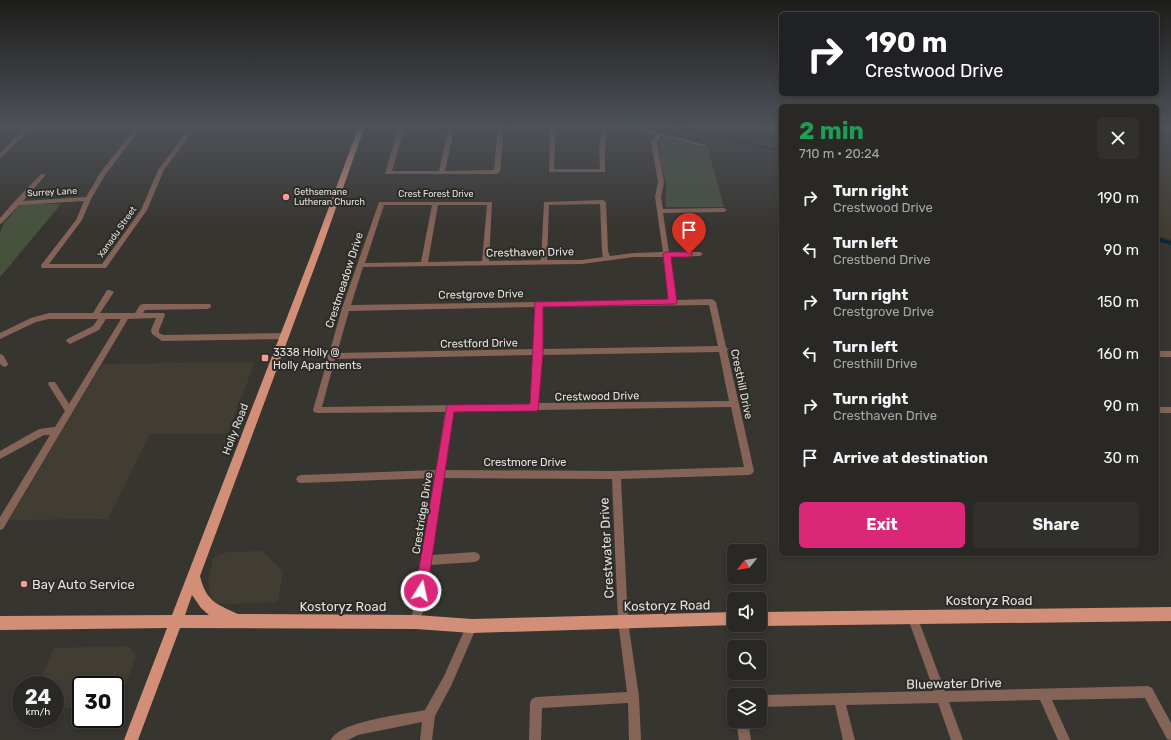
<!DOCTYPE html>
<html lang="en">
<head>
<meta charset="utf-8">
<style>
	:root { --surface:#292824; --page:#31302c; --text:#f1f3f6; --muted:#a5a6a6; --line:#454441; --accent:#db2777 }
	body { margin:0; font-family:Rubik,sans-serif; background:var(--page); color:var(--text); height:100vh; display:flex; flex-direction:column; font-size:15px; white-space:nowrap }
	* { box-sizing:border-box; margin:0 }
	p { font-size:13px; color:var(--muted) }
	.icon { flex:none; width:22px; height:22px; fill:none; stroke:currentColor; stroke-width:2; stroke-linecap:round; stroke-linejoin:round }
	.map { position:relative; flex:1; overflow:hidden }
	.side { position:absolute; left:779px; top:104px; width:380px; height:452px; display:flex; flex-direction:column; background:var(--surface); border-radius:6px; box-shadow:0 2px 6px #0003,0 0 0 1px var(--line) }
	.side>* { flex:none }
	.top-card { position:absolute; left:779px; top:12px; width:380px; height:84px; border-radius:6px; box-shadow:0 2px 6px #0003,0 0 0 1px var(--line); background:#202124; color:#fff; overflow:hidden }
	.needle { width:26px; rotate:240deg }
	.tools { position:absolute; left:727px; top:544px; display:grid; gap:8px }
	.tools a { display:grid; place-items:center; width:40px; height:40px; border-radius:6px; background:var(--surface); box-shadow:0 2px 6px #0003,0 0 0 1px var(--line); font-size:20px }
	.speed { position:absolute; left:12px; top:676px; display:flex; gap:8px; font-size:20px; font-weight:700; text-align:center }
	.speed>* { display:grid; place-content:center; width:52px; height:52px; border-radius:50%; background:var(--surface); box-shadow:0 2px 6px #0003,0 0 0 1px var(--line); line-height:1 }
	.speed small { font-size:10px; font-weight:400 }
	.speed .limit { border:2px solid #111; border-radius:6px; background:#fff; color:#111 }
	.pin { position:absolute; display:grid; place-items:center; width:34px; height:34px; color:#fff; margin:-41px -17px; border-radius:50% 50% 50% 0; rotate:-45deg; box-shadow:0 0 4px #0007 }
	.pin .icon { rotate:45deg }
	.me { position:absolute; width:44px; margin:-22px; rotate:10deg; stroke-linejoin:round; filter:drop-shadow(0 0 3px #0008) }
	.turn { display:flex; align-items:center; gap:14px; height:84px; padding:0 20px; font-size:18px }
	.turn .icon { width:52px; height:52px; stroke-width:2.5 }
	.turn b { display:block; font-size:28px; line-height:34px }
	.round { display:grid; place-items:center; flex:none; width:42px; height:42px; border-radius:6px; background:var(--page) }
	.summary { display:flex; align-items:center; justify-content:space-between; height:68px; padding:0 20px }
	h1 { font-size:24px; font-weight:700; line-height:30px; color:#1e9e55 }
	.action { display:flex; gap:8px; margin-top:auto; padding:8px 20px }
	.action a { flex:1; height:46px; border-radius:6px; background:var(--accent); color:#fff; font-size:16px; font-weight:700; line-height:46px; text-align:center }
	.action a+a { background:var(--page); color:var(--text) }
	ul { padding:0; list-style:none }
	li { display:flex; align-items:center; gap:12px; height:52px; padding:0 20px }
	li div { flex:1 }
	li b { display:block; font-size:15px }
	li em { font-style:normal }
	.map>svg:first-child { display:block }
	.built { fill:#423d33 }
	.green { fill:#47523d }
	.lines { fill:none; stroke-linecap:round; stroke-linejoin:round }
	.canal { fill:#082a39; fill-rule:evenodd }
	.minor { fill:#856357; fill-rule:evenodd }
	.major { fill:#d38e77; fill-rule:evenodd }
	.route { fill:#db2777; stroke:#8e194d }
	.poi-dot { fill:#f59c95; stroke:#2d2b26; stroke-width:1.5 }
	.labels { text-anchor:middle; stroke-width:4; stroke-linejoin:round; paint-order:stroke }
	.far-street-label { font-size:9px; fill:#e4e2df; stroke:#2d2b26 }
	.far-poi-label { font-size:9px; fill:#e4e2df; stroke:#2d2b26; text-anchor:start }
	.street-label { font-size:11px; fill:#e4e2df; stroke:#2d2b26 }
	.poi-label { font-size:11px; fill:#e4e2df; stroke:#2d2b26; text-anchor:start }
	.near-street-label { font-size:13px; fill:#e4e2df; stroke:#2d2b26 }
	.near-poi-label { font-size:13px; fill:#e4e2df; stroke:#2d2b26; text-anchor:start }
</style>
</head>
<body>
<div class="map">
<svg width="1171" height="740" viewBox="0 0 1171 740">
	<rect width="100%" height="100%" fill="#373530"/>
	<!-- built -->
	<g class="built">
		<path d="M1157,157h14v82l-14,-3z"/>
		<path d="M255,362l-28,72h-77l-42,85 -99,1 93,-156z"/>
		<path d="M262,551l20,20v7l-4,24 -54,2 -12,-4 -4,-19 5,-23 14,-6z"/>
		<path d="M129,646l7,10 -19,52h-2v-23h-34v23h-26v-23h-17l16,-37z"/>
	</g>
	<!-- green -->
	<g class="green">
		<path d="M663,137l45,12 16,58h-58c-2,-7 1,-15 0,-22 -2,-15 -11,-34 -3,-48z"/>
		<path d="M22,204h39l-61,73v-45l4,-9 15,-17z"/>
	</g>
	<g class="lines">
		<!-- canal -->
		<g class="canal">
			<path d="M669,126h7l105,24v2z"/>
			<path d="M1157,237l14,4v4l-14,-4z"/>
		</g>
		<!-- minor -->
		<g class="minor">
			<path d="M27,126h6l-31,31 -2,1v-5z"/>
			<path d="M137,126h6l-38,49 -14,24 -9,21 -33,44h53l39,-54 17,-40 33,-44h6l-33,44 -17,40 -41,58h-64l-1,-2 1,-2 34,-44 8,-19 -65,4 -17,18 -2,1v-6l14,-16 27,-28h4v2l-22,25 63,-4 14,-24z"/>
			<path d="M399,126h6l-13,45h47l10,-45h6l-10,45 49,-1 4,-44h6l-4,46 -3,2h-111l-1,-1z"/>
			<path d="M550,126h6l-2,43h46l-1,-20 3,-23h6l-3,23v23h-56z"/>
			<path d="M623,126h9l75,19 -3,2 -43,-11 -4,7 7,39 -3,15 2,12 61,-1 3,2 -3,2 -61,1 6,39h31l3,2 -3,2 -30,1 6,43 36,-1 4,3 10,45 2,2 -1,2 27,120 -2,3 -3,1 -128,4 7,142 11,76 2,43h-12l-1,-37 -86,5 -1,32h-12l1,-37 2,-4 4,-2 91,-5 -9,-71 -6,-142 -169,-1 -11,77 43,-3 4,2 1,3 -1,3 -4,2 -45,3 -9,57 -1,4 -4,1 -4,-1 -1,-4 23,-144 -133,5 -3,-1 -2,-3 2,-3 3,-1 135,-5 9,-58 -128,1 -3,-1 -1,-2 15,-52 -1,-2 2,-2 13,-46 37,-106h113l-3,59 52,-1 3,-58 59,-2 3,2 2,49 2,5 24,-3 29,-1 -8,-55 3,-15 -7,-39 5,-8zM600,204l2,47 1,6 -21,3h-35l2,-55zM384,205h48l-11,57 -56,1zM438,205h49l-5,56 -54,1zM634,257h29l6,43 -318,5 12,-38 219,-3zM709,305l9,41 -176,3v-42zM534,307v42l-197,4 12,-42zM719,352l10,49 -190,2 3,-48zM534,355l-3,49 -209,3 13,-48zM731,407l13,60 -128,4 -171,-1 9,-59 78,-1 3,1 3,-1z"/>
			<path d="M107,290h3l4,2 -14,21h35l5,-8 3,-1h67l1,2 -1,2 -3,1 -62,1 -2,3h21l1,2 -6,15v3l4,2 121,-2 4,3 -4,3 -122,2 -10,-7 -1,-4 5,-12 -28,1 -125,210 -3,1v-13l50,-82h-6l-44,24v-8l39,-22 16,-2 10,-16 -17,-27 1,-2h6l14,22 52,-85h-15l-7,11 -29,14 -4,-3 1,-2 26,-13 5,-7h-49l-13,3 -36,17v-6l31,-15 18,-5h44z"/>
			<rect x="1157" y="351" width="14" height="6"/>
			<path d="M0,354l3,1 5,9 -1,2 -3,1 -4,-3z"/>
			<rect x="1157" y="407" width="14" height="6"/>
			<path d="M912,611l4,1 1,4 28,75 203,-5 4,2 19,35v17l-4,-1 -22,-41 -93,2 18,40h-12l-18,-40 -91,2 14,38h-12l-13,-37 -92,2 9,35h-12l-8,-35 -75,2v-12l174,-4 -27,-75 1,-4z"/>
			<path d="M472,621l4,1 1,4 -25,58 -17,32 -3,24h-12l2,-18 -64,13 -10,5h-17c8,-19 75,-26 94,-30l19,-34 24,-54z"/>
			<path d="M736,721h12l3,19h-12z"/>
		</g>
		<!-- major -->
		<g class="major">
			<path d="M359,126h6l-44,124 -121,326c6,25 16,28 38,38l178,1 56,4 262,-7v13h2l-264,8 -56,-4 -236,-1 -42,112h-14l43,-112 -167,2v-14l172,-1 141,-365zM192,595l9,13 8,7h-24z"/>
			<path d="M1171,607v14l-411,5 -2,-1h2v-13z"/>
		</g>
	</g>
	<!-- sky -->
	<linearGradient id="sky" x2="0" y2="1"><stop stop-color="#1e1d1a"/><stop offset="0.55" stop-color="#4d5159"/><stop offset="1" stop-color="#4d5159" stop-opacity="0"/></linearGradient>
	<rect width="1171" height="229" fill="url(#sky)"/>
	<!-- route -->
	<path class="route" d="M666,252h23l4,2 -4,3h-18l6,45 -1,2 -133,3v46l-5,58 -84,1 -27,179 -2,4 -4,2 -4,-2 -2,-4 32,-186 83,-1 5,-102 133,-3 -5,-45z"/>
	<!-- markers -->
	<g class="poi-dot">
		<circle cx="286" cy="197" r="4"/>
		<rect x="261" y="354" width="8" height="8" rx="2"/>
		<circle cx="24" cy="584" r="4"/>
	</g>
	<g class="labels">
		<!-- far-street labels -->
		<g class="far-street-label">
			<text transform="translate(52 192) rotate(-3)" y="3">Surrey Lane</text>
			<text x="436" y="197">Crest Forest Drive</text>
			<text transform="translate(117 232) rotate(-55)" y="3">Xanadu Street</text>
		</g>
		<!-- far-poi labels -->
		<g class="far-poi-label">
			<text x="294" y="195">Gethsemane<tspan x="294" dy="10">Lutheran Church</tspan></text>
		</g>
		<!-- street labels -->
		<g class="street-label">
			<text transform="translate(530 252) rotate(-1)" y="4">Cresthaven Drive</text>
			<text transform="translate(344 280) rotate(-72)" y="4">Crestmeadow Drive</text>
			<text transform="translate(481 294) rotate(-1)" y="4">Crestgrove Drive</text>
			<text transform="translate(479 343) rotate(-1)" y="4">Crestford Drive</text>
			<text transform="translate(742 384) rotate(78)" y="4">Cresthill Drive</text>
			<text transform="translate(597 396) rotate(-1)" y="4">Crestwood Drive</text>
			<text transform="translate(235 429) rotate(-69)" y="4">Holly Road</text>
			<text x="525" y="466">Crestmore Drive</text>
			<text transform="translate(422 513) rotate(-81)" y="4">Crestridge Drive</text>
		</g>
		<!-- poi labels -->
		<g class="poi-label">
			<text x="273" y="356">3338 Holly @<tspan x="273" dy="13">Holly Apartments</tspan></text>
		</g>
		<!-- near-street labels -->
		<g class="near-street-label">
			<text transform="translate(606 548) rotate(-93)" y="5">Crestwater Drive</text>
			<text x="989" y="605">Kostoryz Road</text>
			<text transform="translate(667 605) rotate(-1)" y="5">Kostoryz Road</text>
			<text x="343" y="611">Kostoryz Road</text>
			<text transform="translate(954 683) rotate(-1)" y="5">Bluewater Drive</text>
		</g>
		<!-- near-poi labels -->
		<g class="near-poi-label">
			<text x="32" y="589">Bay Auto Service</text>
		</g>
	</g>
</svg>
<div class="tools">
<a><svg class="needle" viewBox="-14 -14 28 28"><path d="M0-13l5 13h-10z" fill="#e53935"/><path d="M0 13l5-13h-10z" fill="#a5a6a6"/></svg></a>
<a><svg class="icon" aria-label="sound" viewBox="0 0 24 24"><path d="M4 9h4l5-4v14l-5-4H4zM17 9q2 3 0 6"/></svg></a>
<a><svg class="icon" aria-label="search" viewBox="0 0 24 24"><circle cx="10" cy="10" r="6"/><path d="M15 15l6 6"/></svg></a>
<a><svg class="icon" aria-label="layers" viewBox="0 0 24 24"><path d="M12 4l9 5-9 5-9-5zM3 14l9 5 9-5"/></svg></a>
</div>
<div class="speed"><div>24<small>km/h</small></div><div class="limit">30</div></div>
<div class="pin" style="left:689px;top:254px;background:#d93025"><svg class="icon" aria-label="arrive" viewBox="0 0 24 24"><path d="M6 21V4h12l-3 4 3 4H6"/></svg></div>
<svg class="me" style="left:421px;top:591px" viewBox="-20 -20 40 40"><circle r="17" fill="#db2777" stroke="#fff" stroke-width="3"/><path d="M0-11L8 9 0 5-8 9z" fill="#fff"/></svg>
<div class="top-card">
<div class="turn"><svg class="icon" aria-label="right" viewBox="0 0 24 24"><path d="M7 20v-9h11M14 6l5 5-5 5"/></svg><div><b>190 m</b>Crestwood Drive</div></div>
</div>
<section class="side">
<div class="summary"><div><h1>2 min</h1><p>710 m · 20:24</p></div><a class="round"><svg class="icon" aria-label="close" viewBox="0 0 24 24"><path d="M6 6l12 12M18 6L6 18"/></svg></a></div>
<ul>
<li><svg class="icon" aria-label="right" viewBox="0 0 24 24"><path d="M7 20v-9h11M14 6l5 5-5 5"/></svg><div><b>Turn right</b><p>Crestwood Drive</p></div><em>190 m</em></li>
<li><svg class="icon" aria-label="left" viewBox="0 0 24 24"><path d="M17 20v-9H6M10 6l-5 5 5 5"/></svg><div><b>Turn left</b><p>Crestbend Drive</p></div><em>90 m</em></li>
<li><svg class="icon" aria-label="right" viewBox="0 0 24 24"><path d="M7 20v-9h11M14 6l5 5-5 5"/></svg><div><b>Turn right</b><p>Crestgrove Drive</p></div><em>150 m</em></li>
<li><svg class="icon" aria-label="left" viewBox="0 0 24 24"><path d="M17 20v-9H6M10 6l-5 5 5 5"/></svg><div><b>Turn left</b><p>Cresthill Drive</p></div><em>160 m</em></li>
<li><svg class="icon" aria-label="right" viewBox="0 0 24 24"><path d="M7 20v-9h11M14 6l5 5-5 5"/></svg><div><b>Turn right</b><p>Cresthaven Drive</p></div><em>90 m</em></li>
<li><svg class="icon" aria-label="arrive" viewBox="0 0 24 24"><path d="M6 21V4h12l-3 4 3 4H6"/></svg><div><b>Arrive at destination</b></div><em>30 m</em></li>
</ul>
<div class="action"><a>Exit</a><a>Share</a></div>
</section>
</div>
</body>
</html>
